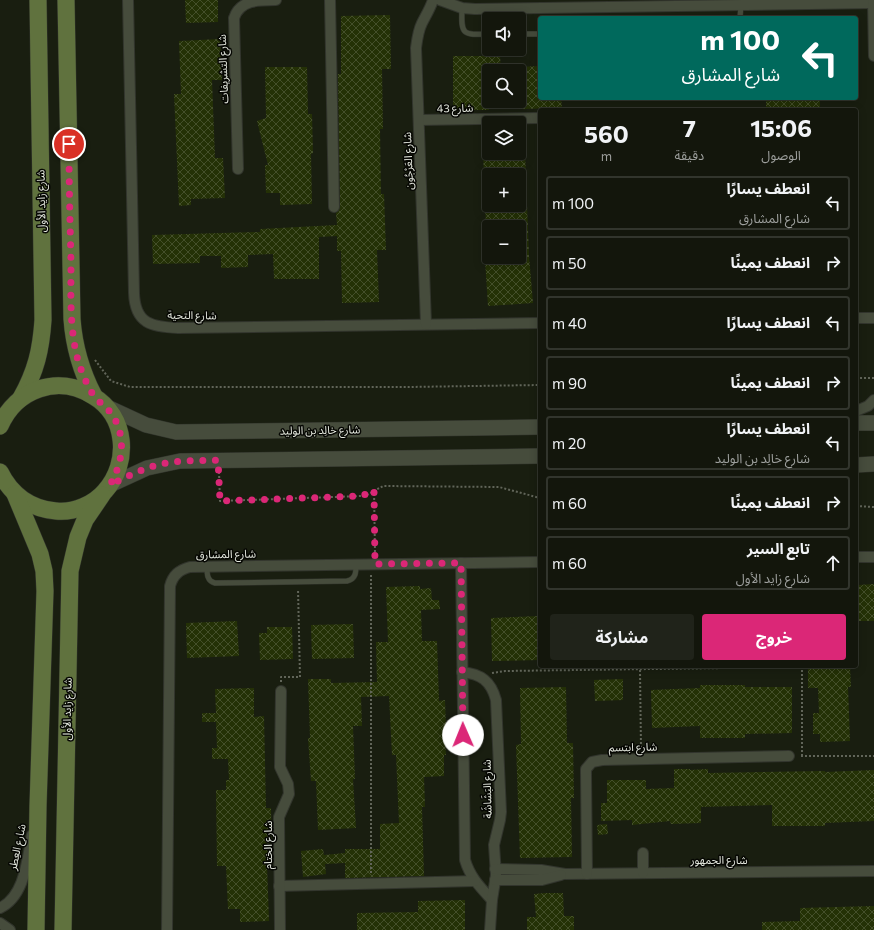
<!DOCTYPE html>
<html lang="ar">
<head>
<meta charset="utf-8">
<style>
	:root { --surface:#13160c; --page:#20231a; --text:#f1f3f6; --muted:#9d9f9d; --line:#32352d; --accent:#db2777 }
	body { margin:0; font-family:Commissioner,"Noto Sans Arabic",sans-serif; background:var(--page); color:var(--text); direction:rtl; height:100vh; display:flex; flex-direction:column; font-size:15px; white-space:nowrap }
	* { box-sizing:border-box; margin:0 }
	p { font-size:13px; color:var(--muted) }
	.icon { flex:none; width:22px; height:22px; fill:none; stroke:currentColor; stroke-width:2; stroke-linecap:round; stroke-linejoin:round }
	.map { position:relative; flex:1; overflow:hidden; direction:ltr }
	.side { position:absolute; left:538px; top:108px; width:320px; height:560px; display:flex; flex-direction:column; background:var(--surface); border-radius:4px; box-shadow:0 2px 10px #0003,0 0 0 1px var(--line); direction:rtl }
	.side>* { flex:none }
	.guide { position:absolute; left:538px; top:16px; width:320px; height:84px; border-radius:4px; box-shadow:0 2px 10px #0003,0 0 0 1px var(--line); direction:rtl; background:#00695c; color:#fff; overflow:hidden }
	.buttons { position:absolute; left:482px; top:12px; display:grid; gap:8px }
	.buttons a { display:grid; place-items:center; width:44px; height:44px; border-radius:4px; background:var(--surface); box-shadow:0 2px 10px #0003,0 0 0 1px var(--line); font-size:20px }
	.pin { position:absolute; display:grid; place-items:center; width:34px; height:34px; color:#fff; margin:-17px; border:2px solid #fff; border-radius:50%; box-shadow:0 1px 4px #0007 }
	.me { position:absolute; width:44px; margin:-22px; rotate:359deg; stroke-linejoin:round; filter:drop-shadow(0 0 3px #0008) }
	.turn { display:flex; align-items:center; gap:14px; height:84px; padding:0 12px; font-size:18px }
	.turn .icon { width:52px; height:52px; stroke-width:2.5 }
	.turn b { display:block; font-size:28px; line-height:34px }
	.eta { display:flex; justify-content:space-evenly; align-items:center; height:68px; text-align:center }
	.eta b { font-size:24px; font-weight:700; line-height:28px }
	.action { display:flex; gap:8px; margin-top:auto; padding:8px 12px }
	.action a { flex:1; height:46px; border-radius:4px; background:var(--accent); color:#fff; font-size:16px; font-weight:700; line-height:46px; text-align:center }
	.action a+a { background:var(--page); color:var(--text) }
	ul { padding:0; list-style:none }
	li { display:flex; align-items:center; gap:12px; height:54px; margin:0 8px 6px; padding:0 4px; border:2px solid var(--line); border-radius:4px }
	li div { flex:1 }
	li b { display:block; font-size:15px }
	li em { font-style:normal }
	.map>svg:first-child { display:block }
	.building { fill:url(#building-cross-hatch) }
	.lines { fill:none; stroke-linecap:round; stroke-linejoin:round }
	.lane-casing { stroke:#32352d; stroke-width:6 }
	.street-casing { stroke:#32352d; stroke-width:12 }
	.secondary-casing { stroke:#32352d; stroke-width:16 }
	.primary-casing { stroke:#32352d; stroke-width:18 }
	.path { stroke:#616559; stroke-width:2; stroke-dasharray:2 2; stroke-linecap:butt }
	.lane { stroke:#464c3c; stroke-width:5 }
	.street { stroke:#464c3c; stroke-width:10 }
	.secondary { stroke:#464c3c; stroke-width:15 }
	.primary { stroke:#60723e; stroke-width:17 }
	.route { stroke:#db2777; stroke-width:7; stroke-dasharray:0 12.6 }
	.labels { text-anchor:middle; stroke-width:3; stroke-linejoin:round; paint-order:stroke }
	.street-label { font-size:11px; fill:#e5e9df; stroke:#060703 }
</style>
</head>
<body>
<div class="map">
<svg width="874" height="930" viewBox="0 0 874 930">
	<defs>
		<pattern id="building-cross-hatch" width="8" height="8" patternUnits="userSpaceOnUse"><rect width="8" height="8" fill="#243106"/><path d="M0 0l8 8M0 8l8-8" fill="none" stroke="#444f2a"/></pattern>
	</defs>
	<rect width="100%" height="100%" fill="#191e10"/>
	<!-- building -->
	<g class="building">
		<path d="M185,0h33v22l-32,1z"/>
		<path d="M390,15l1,54h-9l1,60h-3l1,65h3l2,56h-9l2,52 -37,1 -1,-52h-4v-15l-18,1v42h-45l-1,-25 -25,1v12l-27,1v-12h-21v7l-47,1 -1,-29 108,-3v-3l77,-4 -1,-12 3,-3 1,-3 -2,-133h3v-58z"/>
		<path d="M220,39l2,41h-10l3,78h8l2,40 -34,1v6l-12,1 -5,-112h7l-2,-53z"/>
		<path d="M453,56h47l1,15h-12v39h-36z"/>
		<path d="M540,66v32h21l1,10 -43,1v-42z"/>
		<path d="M265,67h42l1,47h4l1,39 -2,1 1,50 -32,1v-12h-14l-1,-28h3l-11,-44 9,-3z"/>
		<rect x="766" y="98" width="54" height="12"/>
		<path d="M483,153h42l1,22h-42z"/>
		<path d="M485,205h42l2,51 4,47 -45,3 -3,-46 34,-3v-30h-33z"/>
		<path d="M874,584v37h-15l-1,-36z"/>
		<path d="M420,586v3l11,-1 1,12h7l1,9 -19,1 1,31h15l2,60 6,-1 1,27h-2l2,28h-2v21l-20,1 1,30h-3l2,69 -79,2v-15l-20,1 1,10 -23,3 -2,-26 22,-2 1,6 21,-2v-4h35v-25l19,-1 -3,-68h-4l-3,-59 -28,1 1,29h-9l2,53h-2l3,49 -38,2 -2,-49h-5l-3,-43h2l-2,-59h23v4l46,-1 -1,-40h12l-2,-55z"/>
		<path d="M539,616l1,44 -48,1 -1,-43z"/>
		<path d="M237,621l2,35 -52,2 -1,-35z"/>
		<path d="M353,624l1,34 -42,1 -1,-34z"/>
		<path d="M267,627h25l1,32 -33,1 -1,-27h8z"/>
		<path d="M808,666h42l1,21h-3l2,54 -30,1v-8h-7v-21h6l-1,-25h-10z"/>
		<path d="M623,679v21l-28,1 -1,-21z"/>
		<path d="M700,685h45v2h47v46l-47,1v4h-45v-12l-48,2 -1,-38 49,-2z"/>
		<path d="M566,687l1,56h6l1,55h-3l1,59 -52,1 -4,-113 5,-1 -1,-56z"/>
		<path d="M254,688v29l10,-1 2,92h5l1,57h-5l2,56 -29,1v-13h-12l-2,-43h-9l-1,-76h10v-10h3l-1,-21h-16v-11h5l-1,-26h-14v-9h14l-1,-24z"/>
		<path d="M674,769h16v1l18,-1v4l117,-2v1l49,-2v51l-49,2v3h-53v-21l-71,2v16l-30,1 -1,-3 -38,4v-5l-31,1v-18h6v-23h39v9l28,-1z"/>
		<path d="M607,824l1,10 -10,1 -1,-10z"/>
		<path d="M545,893h18l1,23h10v14h-47v-13h9l-2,-23z"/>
		<path d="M465,900v30h-108v-17l61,-1v-11z"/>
		<path d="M874,906v24h-112v-8l38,-1v-13z"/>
	</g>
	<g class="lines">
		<defs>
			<g id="lane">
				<path d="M462,8c-1,27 0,27 27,26"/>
				<path d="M740,18l1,-13"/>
				<path d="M519,34h21"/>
				<path d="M207,567c0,7 0,14 8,16l132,-2c9,-2 9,-9 9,-16"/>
			</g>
			<g id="street">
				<path d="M128,0l6,293c1,31 18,34 44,35l362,-5"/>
				<path d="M330,0l4,207"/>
				<path d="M440,0l22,8 13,1 399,-6"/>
				<path d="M873,0l1,56"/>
				<path d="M419,120l121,-2"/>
				<path d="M238,169l-4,-151c6,-18 24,-18 42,-18"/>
				<path d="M856,318h18"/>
				<path d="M426,324l-10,-276c1,-8 2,-17 6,-25 4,-8 8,-14 11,-23"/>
				<path d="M856,411l12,-5 6,-6"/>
				<path d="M856,557h18"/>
				<path d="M461,563l4,297c5,17 15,27 27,40"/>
				<path d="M462,672c19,2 29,9 34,28l5,112 -1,8 -6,25 2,30 -4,25 -2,30"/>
				<path d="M495,869l46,1 24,4 309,-3"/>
				<path d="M643,873v-20"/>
				<path d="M587,874l-1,-100v-5l6,-7 10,-2 187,-4"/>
				<path d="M495,880h47l19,-5"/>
				<path d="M279,886l196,-5"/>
				<path d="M0,908c25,-12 27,-48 32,-73"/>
				<path d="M0,923l10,7"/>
				<path d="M167,930l3,-344c3,-11 9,-16 20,-19l350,-5"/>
				<path d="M280,930l-1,-113 10,-23 -1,-10 -8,-17 1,-76"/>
			</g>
			<g id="secondary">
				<path d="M105,406l41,19 30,7 364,-5"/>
				<path d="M856,423h18"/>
				<path d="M856,465l18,-1"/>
				<path d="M110,485l37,-17 33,-7 360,-5"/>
			</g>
			<g id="primary">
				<path d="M66,0l6,319c2,28 9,52 22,77"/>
				<path d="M21,398c15,-27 20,-48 22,-78l-5,-320"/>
				<path d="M0,426c16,-37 58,-52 93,-30 34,20 37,67 12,95 -11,13 -31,22 -49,20 -25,-2 -45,-16 -56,-39"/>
				<path d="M15,494l25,60 4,17 1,20 -7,215 -2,124"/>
				<path d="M63,930l7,-359 8,-34 7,-17 17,-25"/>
			</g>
		</defs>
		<!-- lane casing -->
		<use href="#lane" class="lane-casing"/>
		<!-- street casing -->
		<use href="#street" class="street-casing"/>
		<!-- secondary casing -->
		<use href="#secondary" class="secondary-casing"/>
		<!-- primary casing -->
		<use href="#primary" class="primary-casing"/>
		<!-- path -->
		<g class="path">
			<path d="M95,360l16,21 19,6h278l132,-2"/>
			<path d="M856,378h18"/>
			<path d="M219,472l1,29 142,-5 5,-1 16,-9 116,1 41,11"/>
			<path d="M374,490l1,63"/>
			<path d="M856,506l18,1"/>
			<path d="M371,575v298"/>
			<path d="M640,670l1,78"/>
			<path d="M492,673l13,-2 297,-4"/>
			<path d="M281,682v-5h19l-2,-88"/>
			<path d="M801,756h73"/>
			<path d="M802,756v-90"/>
		</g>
		<!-- lane -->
		<use href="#lane" class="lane"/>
		<!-- street -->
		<use href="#street" class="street"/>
		<!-- secondary -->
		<use href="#secondary" class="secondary"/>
		<!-- primary -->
		<use href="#primary" class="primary"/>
	</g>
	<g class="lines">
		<!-- route -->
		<path class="route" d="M69,144c0,39 1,78 2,118 0,35 -2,71 9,105 4,9 8,22 15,30 6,7 13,11 18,19 14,23 9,48 -3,69 18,-9 36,-18 56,-22 17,-3 35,-2 52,-3l2,41 142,-5 12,-6 1,74 86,-1 2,172"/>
	</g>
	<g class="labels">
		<!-- street labels -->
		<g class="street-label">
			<text transform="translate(223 69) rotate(-92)" y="4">شارع التشريفات</text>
			<text transform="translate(455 108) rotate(-1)" y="4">شارع 43</text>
			<text transform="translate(408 161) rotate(-92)" y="4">شارع العَرْجُون</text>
			<text transform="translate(41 201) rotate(-91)" y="4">شارع زايد الأول</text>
			<text transform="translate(192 315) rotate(1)" y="4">شارع التحية</text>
			<text transform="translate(320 430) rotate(-1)" y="4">شارع خالِد بن الوليد</text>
			<text transform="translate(226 554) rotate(-1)" y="4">شارع المشارق</text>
			<text transform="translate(67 709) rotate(-89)" y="4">شارع زايد الأول</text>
			<text transform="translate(633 747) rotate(-1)" y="4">شارع ابتسم</text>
			<text transform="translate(487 789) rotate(-91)" y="4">شارع البَشَاشَة</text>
			<text transform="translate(268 845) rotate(-90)" y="4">شارع الختام</text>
			<text transform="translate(17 847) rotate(-78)" y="4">شارع العِطر</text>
			<text x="719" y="864">شارع الجمهور</text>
		</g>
	</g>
</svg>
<div class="buttons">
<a><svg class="icon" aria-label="sound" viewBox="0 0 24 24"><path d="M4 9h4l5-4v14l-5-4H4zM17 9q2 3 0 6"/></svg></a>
<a><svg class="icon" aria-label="search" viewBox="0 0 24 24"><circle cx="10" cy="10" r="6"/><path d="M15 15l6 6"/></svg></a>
<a><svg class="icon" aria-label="layers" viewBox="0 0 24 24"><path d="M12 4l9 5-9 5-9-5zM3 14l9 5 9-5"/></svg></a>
<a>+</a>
<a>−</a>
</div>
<div class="pin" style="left:69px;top:144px;background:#d93025"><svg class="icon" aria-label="arrive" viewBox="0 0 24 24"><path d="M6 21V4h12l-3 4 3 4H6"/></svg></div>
<svg class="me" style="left:463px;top:735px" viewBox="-20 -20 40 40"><circle r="19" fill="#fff"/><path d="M0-13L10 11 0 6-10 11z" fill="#db2777"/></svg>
<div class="guide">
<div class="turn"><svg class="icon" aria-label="left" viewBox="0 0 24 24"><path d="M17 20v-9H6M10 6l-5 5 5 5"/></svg><div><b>100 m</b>شارع المشارق</div></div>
</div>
<section class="side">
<div class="eta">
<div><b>15:06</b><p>الوصول</p></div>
<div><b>7</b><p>دقيقة</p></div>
<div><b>560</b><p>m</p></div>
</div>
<ul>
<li><svg class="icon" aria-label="left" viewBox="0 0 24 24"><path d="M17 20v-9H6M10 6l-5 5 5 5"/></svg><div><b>انعطف يسارًا</b><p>شارع المشارق</p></div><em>100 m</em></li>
<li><svg class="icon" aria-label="right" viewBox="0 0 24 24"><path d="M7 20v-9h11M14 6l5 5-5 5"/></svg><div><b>انعطف يمينًا</b></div><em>50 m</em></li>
<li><svg class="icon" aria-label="left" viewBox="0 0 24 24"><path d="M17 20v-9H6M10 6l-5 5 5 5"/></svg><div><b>انعطف يسارًا</b></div><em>40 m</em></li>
<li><svg class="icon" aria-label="right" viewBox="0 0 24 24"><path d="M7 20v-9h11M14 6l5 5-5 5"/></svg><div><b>انعطف يمينًا</b></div><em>90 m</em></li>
<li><svg class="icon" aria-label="left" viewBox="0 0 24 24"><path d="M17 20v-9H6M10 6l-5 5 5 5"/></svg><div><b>انعطف يسارًا</b><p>شارع خالِد بن الوليد</p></div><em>20 m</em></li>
<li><svg class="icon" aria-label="right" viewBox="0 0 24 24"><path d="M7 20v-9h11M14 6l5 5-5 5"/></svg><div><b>انعطف يمينًا</b></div><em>60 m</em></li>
<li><svg class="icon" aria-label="ahead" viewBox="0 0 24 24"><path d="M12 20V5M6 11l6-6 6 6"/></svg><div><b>تابع السير</b><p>شارع زايد الأول</p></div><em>60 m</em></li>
</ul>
<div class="action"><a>خروج</a><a>مشاركة</a></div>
</section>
</div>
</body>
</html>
